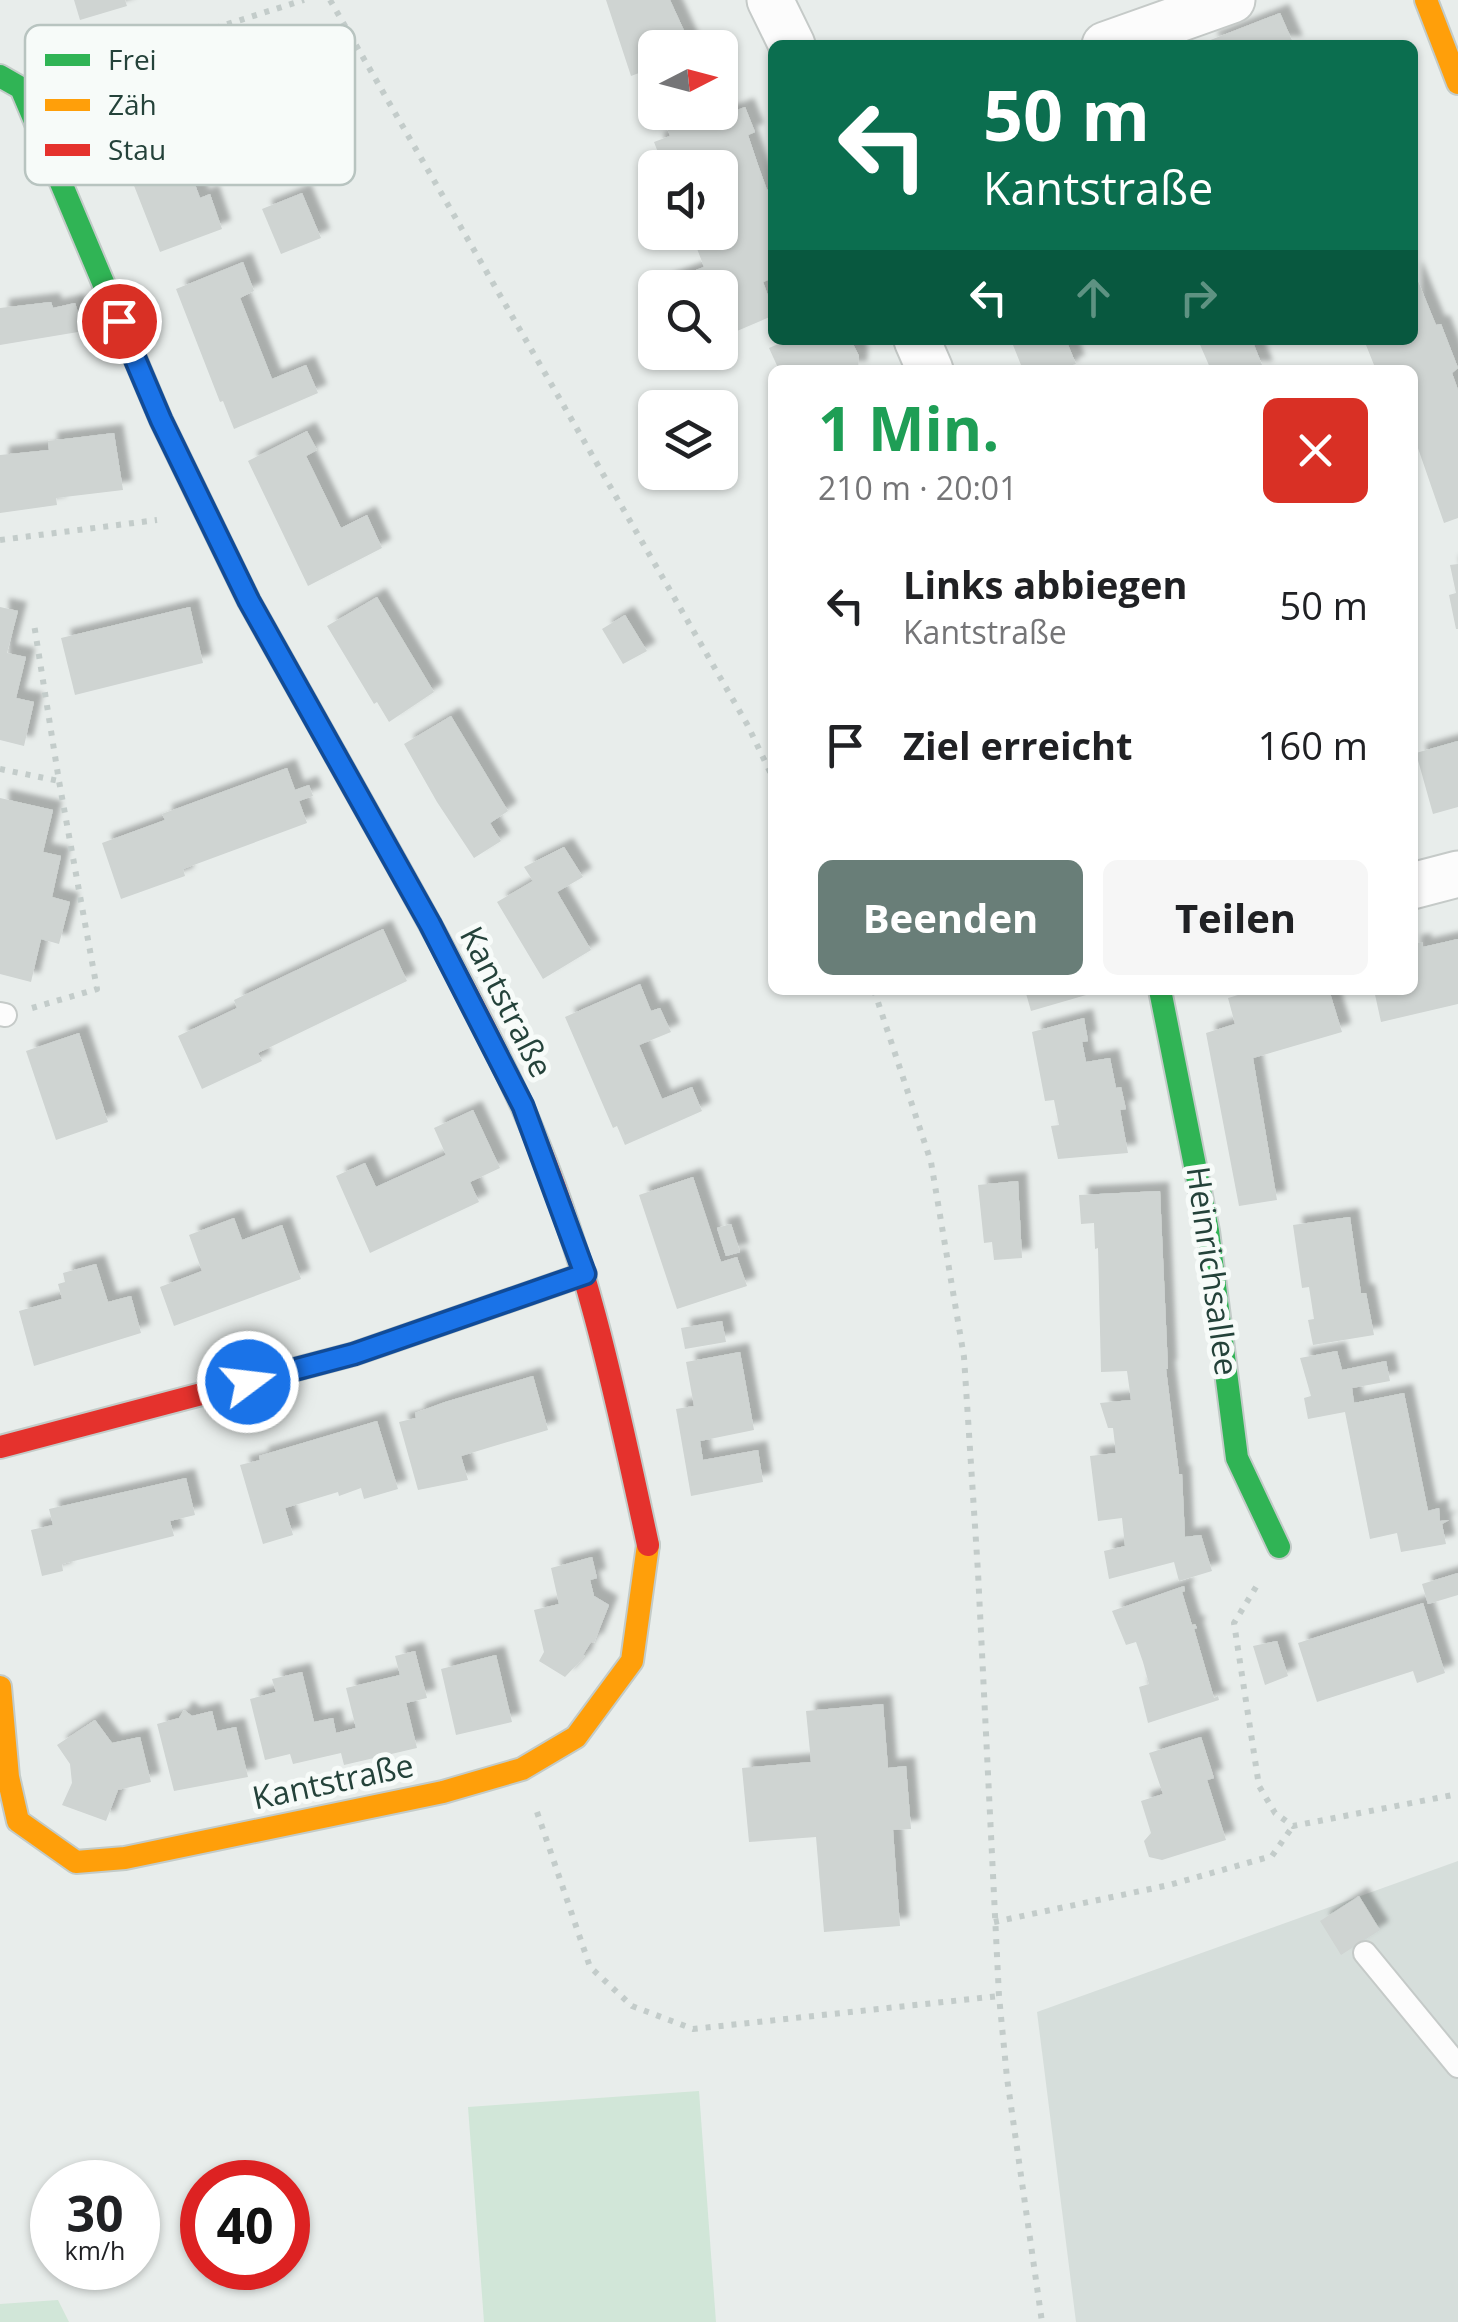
<!DOCTYPE html>
<html lang="de">
<head>
<meta charset="utf-8">
<style>
	:root { --surface:#fff; --page:#f6f6f6; --text:#202124; --muted:#757577; --accent:#697e78 }
	body { margin:0; font-family:"Open Sans",sans-serif; background:var(--page); color:var(--text); height:100vh; display:flex; flex-direction:column; font-size:38px; white-space:nowrap }
	* { box-sizing:border-box; margin:0 }
	p { font-size:32px; color:var(--muted) }
	.icon { flex:none; width:55px; height:55px; fill:none; stroke:currentColor; stroke-width:2; stroke-linecap:round; stroke-linejoin:round }
	.map { position:relative; flex:1; overflow:hidden }
	.drawer { position:absolute; left:768px; top:365px; width:650px; height:630px; display:flex; flex-direction:column; background:var(--surface); border-radius:15px; box-shadow:0 2px 8px #0004 }
	.drawer>* { flex:none }
	.hud { position:absolute; left:768px; top:40px; width:650px; height:305px; border-radius:15px; box-shadow:0 2px 8px #0004; background:#0b6e4f; color:#fff; overflow:hidden }
	.needle { width:65px; rotate:84deg }
	.fabs { position:absolute; left:638px; top:30px; display:grid; gap:20px }
	.fabs a { display:grid; place-items:center; width:100px; height:100px; border-radius:15px; background:var(--surface); box-shadow:0 2px 8px #0004; font-size:50px }
	.speed { position:absolute; left:30px; top:2160px; display:flex; gap:20px; font-size:50px; font-weight:700; text-align:center }
	.speed>* { display:grid; place-content:center; width:130px; height:130px; border-radius:50%; background:var(--surface); box-shadow:0 2px 8px #0004; line-height:1 }
	.speed small { font-size:25px; font-weight:400 }
	.speed .limit { border:15px solid #d22; background:#fff; color:#111 }
	.pin { position:absolute; display:grid; place-items:center; width:85px; height:85px; color:#fff; margin:-42px; border:5px solid #fff; border-radius:50%; box-shadow:0 2px 10px #0007 }
	.me { position:absolute; width:110px; margin:-55px; rotate:75deg; stroke-linejoin:round; filter:drop-shadow(0 0 8px #0008) }
	.turn { display:flex; align-items:center; gap:35px; height:210px; padding:0 50px; font-size:45px }
	.turn .icon { width:130px; height:130px; stroke-width:2.5 }
	.turn b { display:block; font-size:70px; line-height:85px }
	.lanes { display:flex; align-items:center; height:95px; padding:0 50px; background:#0003; justify-content:center; gap:50px; direction:ltr }
	.lanes .off { opacity:.35 }
	.round { display:grid; place-items:center; flex:none; width:105px; height:105px; border-radius:15px; background:var(--page) }
	.summary { display:flex; align-items:center; justify-content:space-between; height:170px; padding:0 50px }
	h1 { font-size:60px; font-weight:700; line-height:75px; color:#1e9e55 }
	.button { display:flex; gap:20px; margin-top:auto; padding:20px 50px }
	.button a { flex:1; height:115px; border-radius:15px; background:var(--accent); color:#fff; font-size:40px; font-weight:700; line-height:115px; text-align:center }
	.button a+a { background:var(--page); color:var(--text) }
	ul { padding:0; list-style:none }
	li { display:flex; align-items:center; gap:30px; height:140px; padding:0 50px }
	li div { flex:1 }
	li b { display:block; font-size:38px }
	li em { font-style:normal }
	.map>svg:first-child { display:block }
	.built { fill:#d6dedb }
	.grass { fill:#d1e6d8 }
	.building { fill:#cfd4d2; filter:url(#shadow) }
	.lines { fill:none; stroke-linecap:round; stroke-linejoin:round }
	.lane-casing { stroke:#c5cac8; stroke-width:26 }
	.street-casing { stroke:#c5cac8; stroke-width:49 }
	.fast-casing { stroke:#c3cbc8; stroke-width:26 }
	.slow-casing { stroke:#c3cbc8; stroke-width:26 }
	.jam-casing { stroke:#c3cbc8; stroke-width:26 }
	.path { stroke:#c3ccca; stroke-width:6; stroke-dasharray:5 8; stroke-linecap:butt }
	.lane { stroke:#fcfcfc; stroke-width:22 }
	.street { stroke:#fcfcfc; stroke-width:45 }
	.fast { stroke:#30b455; stroke-width:22 }
	.slow { stroke:#ff9f0a; stroke-width:22 }
	.jam { stroke:#e5322d; stroke-width:22 }
	.route-casing { stroke:#114b97; stroke-width:25 }
	.route { stroke:#1a73e8; stroke-width:18 }
	.labels { text-anchor:middle; stroke-width:10; stroke-linejoin:round; paint-order:stroke }
	.street-label { font-size:32px; fill:#24423a; stroke:#f7fbf9 }
	.key { fill:#f7fbf9; stroke:#b8c4c0; stroke-width:2.5 }
	.key-label { font-size:28px; fill:#24423a }
</style>
</head>
<body>
<div class="map">
<svg width="1458" height="2322" viewBox="0 0 1458 2322">
	<defs>
		<filter id="shadow"><feDropShadow dx="9" dy="-9" stdDeviation="2.5" flood-color="#0004"/></filter>
	</defs>
	<rect width="100%" height="100%" fill="#e8edeb"/>
	<!-- built -->
	<path class="built" d="M1458,1861v461h-382l-39,-310z"/>
	<!-- grass -->
	<g class="grass">
		<path d="M699,2091l17,231h-232l-16,-215z"/>
		<path d="M58,2300l11,22h-69v-18z"/>
	</g>
	<!-- building -->
	<g class="building">
		<path d="M74,0h51l2,6 -47,14z"/>
		<path d="M606,0h64l22,48h-37v19l-24,9z"/>
		<path d="M1280,13l14,32h-84l-2,-4z"/>
		<path d="M177,70l21,57 -4,8 -15,6 21,57 10,-4 12,35 -62,23 -45,-115 8,-3 -15,-38z"/>
		<path d="M745,107l10,25 -7,3 10,30 9,25 5,-2v90l-9,4 9,25v9l-42,18 -10,-18v-28h-54l-2,-6 40,-15 -8,-21 5,-3 -4,-11h23v-64h-56l-10,-26 16,-6 -4,-11 33,-12 4,10z"/>
		<path d="M302,193l19,45 -40,16 -19,-45z"/>
		<path d="M243,262l11,29 -14,7 32,81 34,-14 12,28 -84,36 -11,-28 -3,1 -44,-113z"/>
		<path d="M1413,269l23,56 5,-1 17,44 -6,5 6,17v128l-14,5 -32,-92v-61h-36l-12,-30h48z"/>
		<path d="M51,302l2,6 22,-5 9,28 -84,14v-37z"/>
		<path d="M788,340h58l6,2 7,14 -1,14h-79l-10,-22z"/>
		<path d="M1011,340h55l10,24 -7,2 1,4h-47z"/>
		<path d="M1198,340h54l12,30h-53z"/>
		<path d="M307,431l10,19 -11,6 35,72 26,-13 15,33 -74,38 -60,-125z"/>
		<path d="M114,433l9,57 -67,8 1,7 -57,8v-58l49,-5 -1,-9z"/>
		<path d="M1458,564v65h-2l-7,-34 7,-2 -6,-28z"/>
		<path d="M377,597l57,95 -45,30 -12,-20 -3,2 -47,-78z"/>
		<path d="M0,607l18,4 -11,42 19,4 -10,41 18,4 -10,44 -24,-6z"/>
		<path d="M190,607l13,56 -128,32 -14,-57z"/>
		<path d="M625,615l22,36 -24,13 -21,-35z"/>
		<path d="M451,716l57,95 -18,12 11,18 -27,17 -37,-56 -33,-58z"/>
		<path d="M1458,741v66l-25,7 -17,-61z"/>
		<path d="M287,768l8,22 14,-5 4,11 -14,5 8,22 -124,46 2,7 -64,23 -19,-56 63,-23 -3,-6z"/>
		<path d="M0,798l53,12 -10,42 18,4 -9,41 18,5 -11,42 -18,-5 -10,43 -31,-8z"/>
		<path d="M564,847l19,30 -26,15 34,58 -48,29 -46,-77 36,-21 -9,-14z"/>
		<path d="M383,929l24,52 -149,72 4,8 -60,28 -24,-53 59,-28 -3,-8z"/>
		<path d="M1458,939v65l-77,18 -7,-32h38v-46l10,-2 1,5z"/>
		<path d="M640,984l11,27 9,-3 11,24 -32,13 23,54 30,-12 10,24 -77,34 -8,-19 -4,2 -48,-111z"/>
		<path d="M1025,990h68v3l-62,18z"/>
		<path d="M1255,990h74l13,42 -89,26 24,142 -38,6 -33,-173 29,-9 -7,-26z"/>
		<path d="M1084,1018l4,23 -6,1 4,20 24,-4 6,30 5,-1 5,22 -6,1 8,43 -70,6 -7,-33 8,-1 -5,-25 -9,1 -13,-69z"/>
		<path d="M79,1033l29,89 -52,18 -30,-89z"/>
		<path d="M473,1110l27,58 -30,14 9,20 -109,51 -34,-77 29,-13 11,24 70,-32 -12,-27z"/>
		<path d="M693,1177l28,85 16,-5 10,29 -70,23 -38,-114z"/>
		<path d="M1018,1181l4,77 -28,2 -2,-18 -8,1 -6,-58z"/>
		<path d="M1160,1191l8,178h-2l13,105h3l3,63 16,-2 11,36 -33,10 -5,-19 -65,17 -5,-28 21,-5 -3,-28 -24,3 -8,-65 26,-3 -3,-25h-5l-8,-25 31,-3 -4,-29 -26,1 -3,-124 -3,1 -1,-26 -13,1 -2,-29z"/>
		<path d="M1350,1217l11,76h5l8,42 -61,10 -5,-25 6,-1 -5,-32 -7,1 -9,-63z"/>
		<path d="M234,1218l8,22 40,-15 19,54 -127,47 -14,-39 42,-16 -13,-36z"/>
		<path d="M731,1224l9,28 -14,4 -9,-28z"/>
		<path d="M96,1264l12,38 23,-6 10,37 -107,33 -15,-55 43,-12 -4,-15 7,-2 -2,-9z"/>
		<path d="M722,1321l4,21 -41,7 -4,-21z"/>
		<path d="M1337,1351l5,19 44,-9 4,20 -38,7 2,15 50,-10 24,118 11,-3 1,13 9,-1 -7,4 4,20 -45,8 -4,-19 -27,6 -25,-127 -37,7 -4,-21 7,-2 -11,-38z"/>
		<path d="M740,1352l14,78 -54,11 3,19 55,-10 5,32 -72,14 -15,-87 18,-3 -8,-44z"/>
		<path d="M533,1376l15,54 -87,26 7,24 -50,10 -19,-68 17,-4 -1,-5 30,-11z"/>
		<path d="M377,1421l21,68 -34,10 -3,-11 -22,8 -1,-4 -53,16 8,27 -30,9 -23,-79 20,-5 -1,-4z"/>
		<path d="M186,1478l9,37 -25,6 4,15 -112,28 1,7 -21,5 -11,-46 22,-5 -4,-16z"/>
		<path d="M592,1557l5,21 -7,2 4,16 15,9 -15,38 -3,-1 -8,13 2,1 -20,21 -26,-16 5,-9 -10,-42 25,-6 -8,-36z"/>
		<path d="M1458,1573v22l-30,9 -6,-20z"/>
		<path d="M1184,1586l1,5 -3,1 10,33 3,-1 2,4 -3,1 20,69 4,-2 1,4 -71,23 -9,-36 10,-3 -6,-22 -7,-20 -10,3 -14,-34z"/>
		<path d="M1423,1603l22,70 -28,10 -4,-12 -96,31 -19,-59z"/>
		<path d="M1277,1641l11,35 -23,9 -12,-39z"/>
		<path d="M415,1651l12,47 -21,5 11,45 -73,17 -3,-12 -48,11 -3,-10 -25,6 -15,-61 26,-7 -4,-13 30,-7 12,50 19,-4 3,15 20,-5 -10,-40 54,-13 -5,-19z"/>
		<path d="M496,1655l16,67 -56,13 -15,-66z"/>
		<path d="M883,1704l5,64 18,-2 5,63 -18,1 7,96 -76,6 -8,-95 -67,5 -7,-74 69,-6 -5,-51z"/>
		<path d="M184,1710l8,6 20,-5 5,20 19,-4 12,50 -74,14 -17,-67 22,-6z"/>
		<path d="M95,1720l17,23 28,-6 11,45 -33,8 -12,31 -44,-16 10,-22 -2,-19 -13,-19z"/>
		<path d="M1201,1737l13,41 -7,2 19,60 -64,20 -13,-3 -5,-16 7,-8 -10,-32 22,-7 -14,-41z"/>
		<path d="M1359,1896l21,34 -39,25 -21,-34z"/>
	</g>
	<g class="lines">
		<defs>
			<g id="lane">
				<path d="M0,1014l5,1"/>
				<path d="M1365,1953l93,113"/>
			</g>
			<g id="street">
				<path d="M770,0l22,45"/>
				<path d="M1105,45l127,-45"/>
				<path d="M917,340l13,30"/>
				<path d="M1412,886l46,-12"/>
			</g>
			<g id="fast">
				<path d="M0,76l21,12 140,332 88,181 87,155"/>
				<path d="M1160,990l48,241 29,227 42,89"/>
			</g>
			<g id="slow">
				<path d="M1426,0l32,83"/>
				<path d="M0,1687l8,90 10,44 58,41 49,-4 318,-66 79,-23 54,-32 56,-76 16,-116"/>
			</g>
			<g id="jam">
				<path d="M336,756c64,115 132,230 186,350 63,140 94,290 126,439"/>
				<path d="M0,1447l354,-93 231,-80"/>
			</g>
		</defs>
		<!-- lane casing -->
		<use href="#lane" class="lane-casing"/>
		<!-- street casing -->
		<use href="#street" class="street-casing"/>
		<!-- fast casing -->
		<use href="#fast" class="fast-casing"/>
		<!-- slow casing -->
		<use href="#slow" class="slow-casing"/>
		<!-- jam casing -->
		<use href="#jam" class="jam-casing"/>
		<!-- path -->
		<g class="path">
			<path d="M330,0l417,724 25,52"/>
			<path d="M66,75l238,-75"/>
			<path d="M0,540l157,-20"/>
			<path d="M0,769l59,12"/>
			<path d="M874,990l57,172 33,195 14,215 21,424 8,82 35,244"/>
			<path d="M32,1008l65,-19 -38,-208 -25,-157"/>
			<path d="M1256,1587l-22,36 25,163 16,27 18,13 165,-32"/>
			<path d="M537,1812l53,155 42,39 61,23 306,-33"/>
			<path d="M994,1922l175,-37 103,-29 21,-30"/>
		</g>
		<!-- lane -->
		<use href="#lane" class="lane"/>
		<!-- street -->
		<use href="#street" class="street"/>
		<!-- fast -->
		<use href="#fast" class="fast"/>
		<!-- slow -->
		<use href="#slow" class="slow"/>
		<!-- jam -->
		<use href="#jam" class="jam"/>
	</g>
	<g class="lines">
		<defs>
			<path id="route" d="M119,321l42,99 88,181 181,323 93,182 62,168 -231,80 -106,28"/>
		</defs>
		<!-- route casing -->
		<use href="#route" class="route-casing"/>
		<!-- route -->
		<use href="#route" class="route"/>
	</g>
	<g class="labels">
		<!-- street labels -->
		<g class="street-label">
			<text transform="translate(506 1002) rotate(63)" y="11">Kantstraße</text>
			<text transform="translate(1212 1271) rotate(82)" y="11">Heinrichsallee</text>
			<text transform="translate(333 1782) rotate(-12)" y="11">Kantstraße</text>
		</g>
	</g>
	<!-- legend -->
	<rect x="25" y="25" width="330" height="160" rx="15" class="key"/>
	<rect x="45" y="54" width="45" height="12" fill="#30b455"/>
	<rect x="45" y="99" width="45" height="12" fill="#ff9f0a"/>
	<rect x="45" y="144" width="45" height="12" fill="#e5322d"/>
	<g class="key-label">
		<text x="108" y="70">Frei</text>
		<text x="108" y="115">Zäh</text>
		<text x="108" y="160">Stau</text>
	</g>
</svg>
<div class="fabs">
<a><svg class="needle" viewBox="-14 -14 28 28"><path d="M0-13l5 13h-10z" fill="#e53935"/><path d="M0 13l5-13h-10z" fill="#757577"/></svg></a>
<a><svg class="icon" aria-label="sound" viewBox="0 0 24 24"><path d="M4 9h4l5-4v14l-5-4H4zM17 9q2 3 0 6"/></svg></a>
<a><svg class="icon" aria-label="search" viewBox="0 0 24 24"><circle cx="10" cy="10" r="6"/><path d="M15 15l6 6"/></svg></a>
<a><svg class="icon" aria-label="layers" viewBox="0 0 24 24"><path d="M12 4l9 5-9 5-9-5zM3 14l9 5 9-5"/></svg></a>
</div>
<div class="speed"><div>30<small>km/h</small></div><div class="limit">40</div></div>
<div class="pin" style="left:119px;top:321px;background:#d93025"><svg class="icon" aria-label="arrive" viewBox="0 0 24 24"><path d="M6 21V4h12l-3 4 3 4H6"/></svg></div>
<svg class="me" style="left:248px;top:1382px" viewBox="-20 -20 40 40"><circle r="17" fill="#1a73e8" stroke="#fff" stroke-width="3"/><path d="M0-11L8 9 0 5-8 9z" fill="#fff"/></svg>
<div class="hud">
<div class="turn"><svg class="icon" aria-label="left" viewBox="0 0 24 24"><path d="M17 20v-9H6M10 6l-5 5 5 5"/></svg><div><b>50 m</b>Kantstraße</div></div>
<div class="lanes"><svg class="icon" aria-label="left" viewBox="0 0 24 24"><path d="M17 20v-9H6M10 6l-5 5 5 5"/></svg><svg class="icon off" aria-label="ahead" viewBox="0 0 24 24"><path d="M12 20V5M6 11l6-6 6 6"/></svg><svg class="icon off" aria-label="right" viewBox="0 0 24 24"><path d="M7 20v-9h11M14 6l5 5-5 5"/></svg></div>
</div>
<section class="drawer">
<div class="summary"><div><h1>1 Min.</h1><p>210 m · 20:01</p></div><a class="round" style="background:#d93025;color:#fff"><svg class="icon" aria-label="close" viewBox="0 0 24 24"><path d="M6 6l12 12M18 6L6 18"/></svg></a></div>
<ul>
<li><svg class="icon" aria-label="left" viewBox="0 0 24 24"><path d="M17 20v-9H6M10 6l-5 5 5 5"/></svg><div><b>Links abbiegen</b><p>Kantstraße</p></div><em>50 m</em></li>
<li><svg class="icon" aria-label="arrive" viewBox="0 0 24 24"><path d="M6 21V4h12l-3 4 3 4H6"/></svg><div><b>Ziel erreicht</b></div><em>160 m</em></li>
</ul>
<div class="button"><a>Beenden</a><a>Teilen</a></div>
</section>
</div>
</body>
</html>
